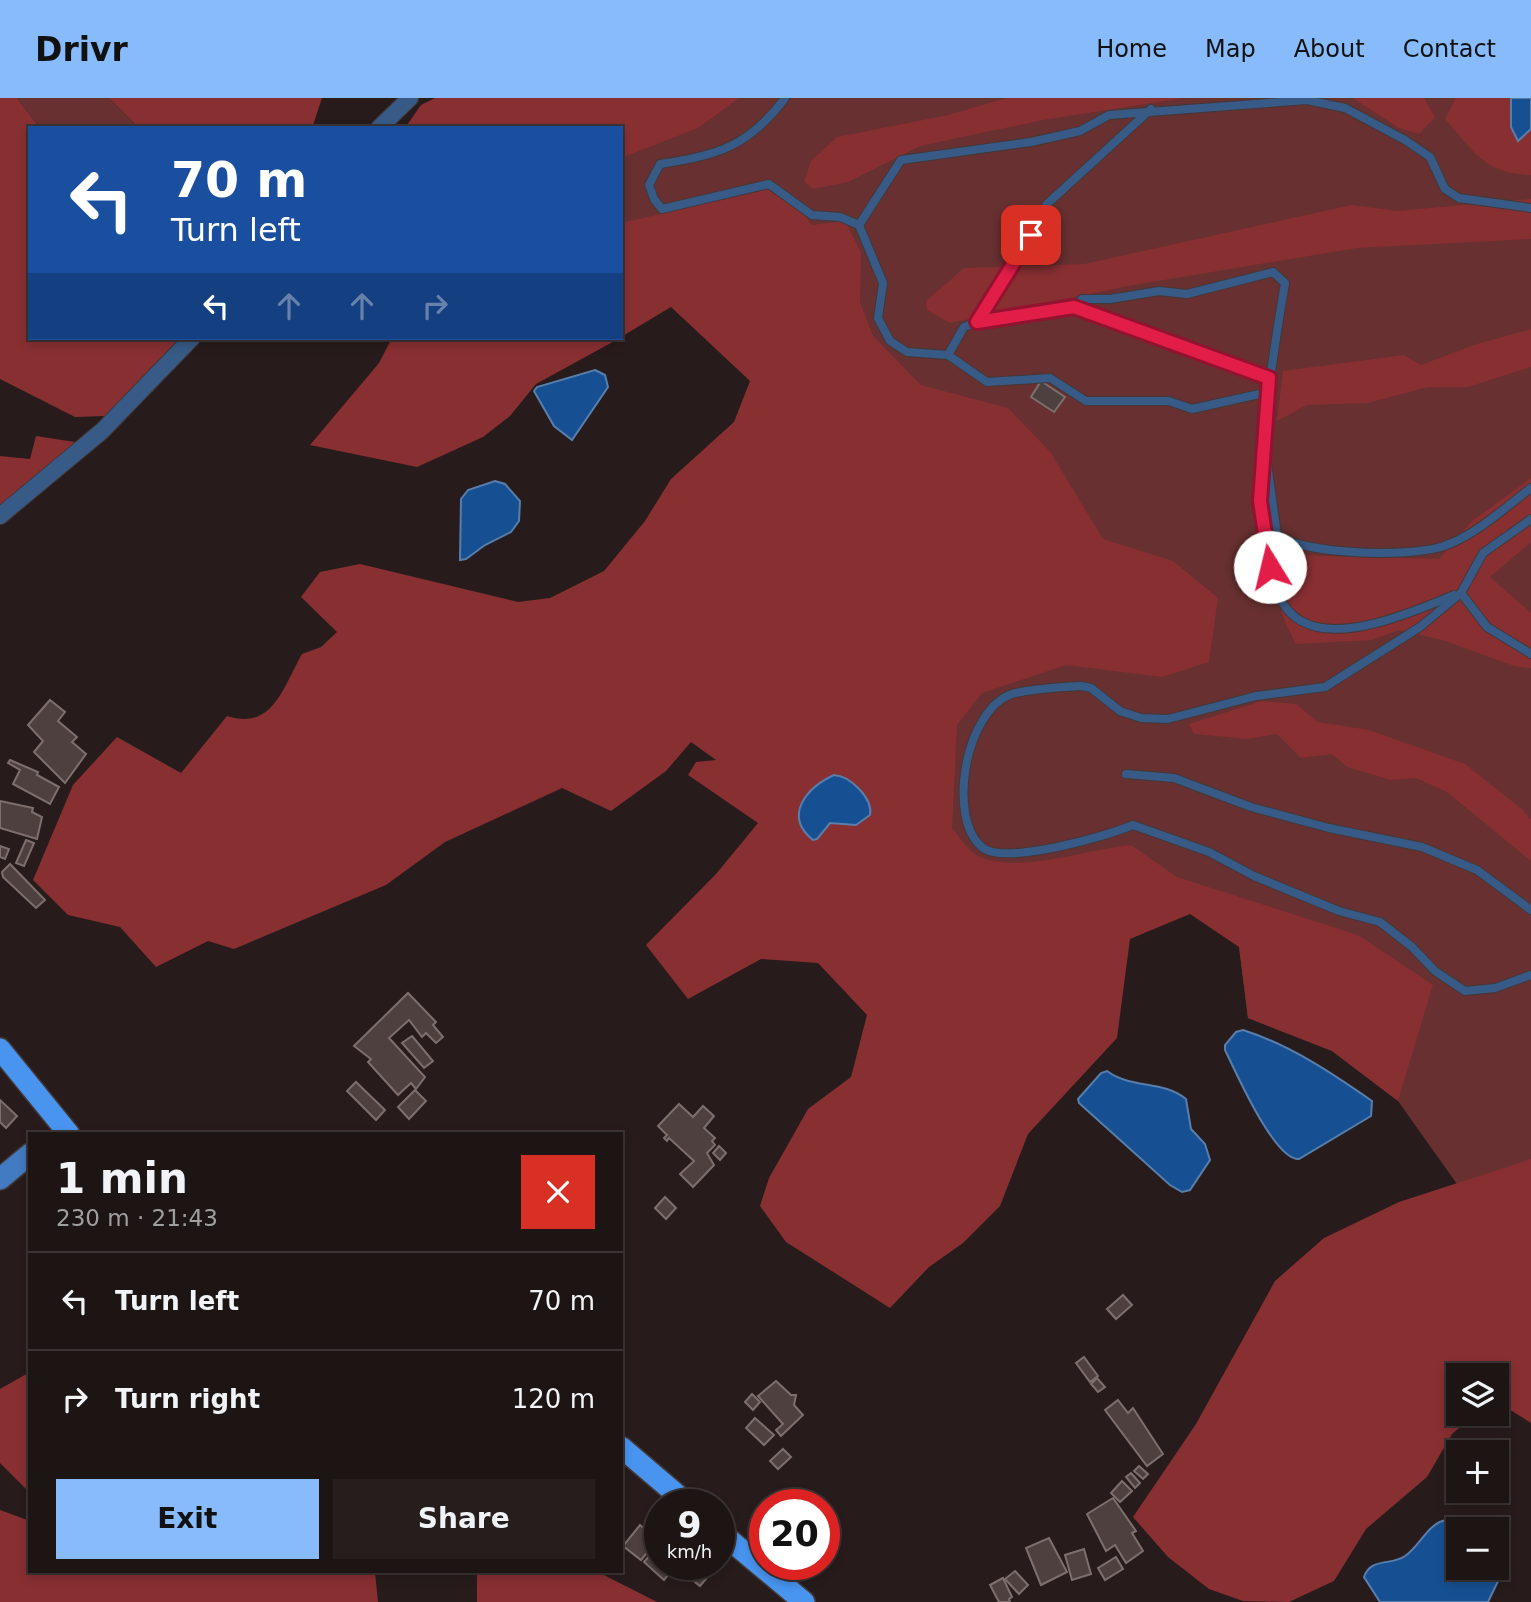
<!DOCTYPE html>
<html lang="en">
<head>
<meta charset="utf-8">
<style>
	:root { --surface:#1d1514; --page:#251e1d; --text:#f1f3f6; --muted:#a09fa0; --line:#3b3434; --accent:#87bbfb }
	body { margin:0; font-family:"DejaVu Sans",sans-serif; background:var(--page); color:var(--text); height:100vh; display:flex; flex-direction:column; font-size:26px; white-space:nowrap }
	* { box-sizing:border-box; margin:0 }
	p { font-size:23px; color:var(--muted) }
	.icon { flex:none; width:38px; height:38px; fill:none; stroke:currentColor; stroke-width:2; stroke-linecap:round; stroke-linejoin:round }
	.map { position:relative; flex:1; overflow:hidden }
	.sheet { position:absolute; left:28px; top:1034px; width:595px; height:441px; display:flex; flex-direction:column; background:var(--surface); border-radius:0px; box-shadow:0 4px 10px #0003,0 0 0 2px var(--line) }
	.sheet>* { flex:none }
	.hud { position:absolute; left:28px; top:28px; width:595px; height:214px; border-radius:0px; box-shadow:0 4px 10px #0003,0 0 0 2px var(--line); background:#1a4fa0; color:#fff; overflow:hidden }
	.controls { position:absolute; left:1446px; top:1265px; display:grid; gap:14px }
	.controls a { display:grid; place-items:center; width:63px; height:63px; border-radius:0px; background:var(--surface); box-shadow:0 4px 10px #0003,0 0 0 2px var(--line); font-size:35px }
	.speed { position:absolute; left:644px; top:1391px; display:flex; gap:14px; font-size:35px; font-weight:700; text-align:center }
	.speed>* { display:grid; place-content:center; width:91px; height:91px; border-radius:50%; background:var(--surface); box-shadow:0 4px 10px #0003,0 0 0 2px var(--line); line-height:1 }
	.speed small { font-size:18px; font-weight:400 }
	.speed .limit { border:10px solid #d22; background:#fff; color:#111 }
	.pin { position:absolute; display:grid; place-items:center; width:60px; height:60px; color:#fff; margin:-30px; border-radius:14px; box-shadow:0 4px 10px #0006 }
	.me { position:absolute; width:77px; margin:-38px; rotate:351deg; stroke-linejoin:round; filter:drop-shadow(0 0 5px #0008) }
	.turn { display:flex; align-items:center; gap:24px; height:147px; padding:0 28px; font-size:32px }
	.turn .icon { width:91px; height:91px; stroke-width:2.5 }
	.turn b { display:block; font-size:49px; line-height:60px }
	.lanes { display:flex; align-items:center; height:66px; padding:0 28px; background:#0003; justify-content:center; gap:35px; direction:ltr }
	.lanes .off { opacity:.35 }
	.round { display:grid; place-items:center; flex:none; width:74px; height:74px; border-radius:0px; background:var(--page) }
	.head { display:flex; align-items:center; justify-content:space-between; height:119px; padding:0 28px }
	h1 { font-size:42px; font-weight:600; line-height:52px }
	.action { display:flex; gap:14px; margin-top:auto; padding:14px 28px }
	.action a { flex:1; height:80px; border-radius:0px; background:var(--accent); color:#111; font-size:28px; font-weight:600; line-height:80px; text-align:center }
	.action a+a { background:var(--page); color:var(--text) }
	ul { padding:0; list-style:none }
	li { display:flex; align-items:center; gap:21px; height:98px; padding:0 28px; border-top:2px solid var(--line) }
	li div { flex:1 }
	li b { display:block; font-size:26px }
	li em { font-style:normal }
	header { display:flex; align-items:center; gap:42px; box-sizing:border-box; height:98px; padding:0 35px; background:var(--accent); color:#111 }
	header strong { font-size:33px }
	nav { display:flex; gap:38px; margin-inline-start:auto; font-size:24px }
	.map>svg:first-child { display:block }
	.green { fill:#683030 }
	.forest { fill:#882f32 }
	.water { fill:#165092; stroke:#587eac; stroke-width:2 }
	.building { fill:#4d403f; stroke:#7d6f6e; stroke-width:2 }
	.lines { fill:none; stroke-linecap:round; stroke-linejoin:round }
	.lane-casing { stroke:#433938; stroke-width:10 }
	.street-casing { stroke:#433938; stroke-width:18 }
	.secondary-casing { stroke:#433938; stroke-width:24 }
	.primary-casing { stroke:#433938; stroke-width:24 }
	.lane { stroke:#375a86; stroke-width:8 }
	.street { stroke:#375a86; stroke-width:16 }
	.secondary { stroke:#427bc1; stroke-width:21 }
	.primary { stroke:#4894ef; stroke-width:21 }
	.route-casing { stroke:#92132f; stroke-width:18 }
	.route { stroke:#e11d48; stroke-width:12 }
</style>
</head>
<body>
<header>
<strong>Drivr</strong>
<nav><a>Home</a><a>Map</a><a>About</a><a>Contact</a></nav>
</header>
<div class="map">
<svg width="1531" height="1504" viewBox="0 0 1531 1504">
	<rect width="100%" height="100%" fill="#271c1b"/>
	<!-- green -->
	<g class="green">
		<path d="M17,0h92l30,30h-99z"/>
		<path d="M639,0h892v1176l-67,-80 -66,-93 -66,-50 -84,-33 -9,-72 -49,-33 -202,-11 -111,-129 170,-140 -426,-376v-129h-38z"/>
	</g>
	<!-- forest -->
	<g class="forest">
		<path d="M0,0h17l23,30h-10v210h150l-75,78 -30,1 -75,-38z"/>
		<path d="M109,0h213l-10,30h-173z"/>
		<path d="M435,0h304l-41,30 -77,30v-30h-216l16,-23z"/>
		<path d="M1007,0h177l-141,22 -123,26 -72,36 -35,7 -9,-7 7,-21 26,-24 111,-22z"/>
		<path d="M1353,0h71l11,19 -16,17 -20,-6z"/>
		<path d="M1456,0h75v77c-47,-1 -57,-24 -86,-56z"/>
		<path d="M782,88l30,39 33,-4 16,32 -1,49 13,34 48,49 87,23 43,45 52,86 70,22 45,37 -9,64 -47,15 -96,-12 -84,28 -25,32 -5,103c7,8 16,23 26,28 39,19 110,-7 153,-11l46,32 181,58 75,50 -35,116 -66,-50 -84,-33 -9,-71 -49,-33 -60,25 -13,99 -89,96 -28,72 -37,37 -34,24 -39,41 -104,-66 -26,-36 9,-28 39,-69 43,-32 16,-62 -49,-52 -57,-4 -73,40 -42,-54 70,-71 42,-51 -70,-48 8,-13 20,-2 -25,-18 -25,29 -55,40 -49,-23 -117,54 -59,43 -152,64 -26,-8 -52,26 -36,-40 -52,-12 -35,-35 40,-95 44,-48 64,36 46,-57c46,15 56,-29 75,-62l19,-7 16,-15 -36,-35 19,-25 40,-8 158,38 32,-4 54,-27 41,-50 26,-42 63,-57 16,-41 -79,-74 -50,30v-114z"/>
		<path d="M1531,101v40l-174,9 -229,38 -178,37 -23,-13 -1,-9 38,-33 120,-4 268,-59 45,6z"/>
		<path d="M1531,231v38l-63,20h-40l-60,16 -61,2 -30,16 6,-50 121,-16 17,10 56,-21z"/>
		<path d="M392,240h228l-84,46 -26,32 -27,21 -66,30 -107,-22 69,-82z"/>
		<path d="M36,338l39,6 -75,66v-52l30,3z"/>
		<path d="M1531,380v64l-41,35 41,36v55l-17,-2 -72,-26 -43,-10 -27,10 -76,4c-21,-39 -20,-47 -5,-89l148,4 33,-38z"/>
		<path d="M1262,603l34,3 22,18 51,8 96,34 58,46 8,10v41l-84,-69 -31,-14 -25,2 -44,-13 -15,-13 -31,4 -24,-24 -29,5 -54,-5 -5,-10z"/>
		<path d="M1531,1061v264l-19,-12 -16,-3v-32h-38v38h18l-24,20 -25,43 -61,52 -32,52 -45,21 -46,-1 -34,-12 -41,-32 -35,-40 63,-93 79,-143 49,-43 75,-36z"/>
		<path d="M30,1274v121l-30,-30v-74z"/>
		<path d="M0,1412l30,11v51h345l3,30h-378z"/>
		<path d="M477,1474h121l59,30h-180z"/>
	</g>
	<!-- water -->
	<g class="water">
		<path d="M1511,0h20v31l-13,12 -7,-14z"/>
		<path d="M595,272l10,5 3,12 -36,53 -18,-14 -20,-35 3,-4z"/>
		<path d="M495,383l10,3 15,17 -1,20 -8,11 -26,13 -19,14 -6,1 1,-61 7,-9z"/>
		<path d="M834,677c16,1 39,23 36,40l-14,10 -26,-2 -13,16 -4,1c-30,-24 -7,-52 21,-65z"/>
		<path d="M1243,932c47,15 89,43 129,71l-1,15 -72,43c-25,1 -63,-87 -74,-109v-5l11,-13z"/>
		<path d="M1107,973c24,18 56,9 79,28l5,30 14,15 5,16 -20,30 -8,2 -12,-7 -91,-82 -1,-4 23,-26z"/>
		<path d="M1446,1422l12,10v38h38l6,5 -14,29h-108l-16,-25c7,-20 27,-11 41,-21 15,-10 23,-33 41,-36z"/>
	</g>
	<!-- building -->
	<g class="building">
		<path d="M1041,283l24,16 -11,15 -23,-15z"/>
		<path d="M50,602l15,12 -7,9 19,16 -5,5 14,12 -21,29 -31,-31 9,-11 -15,-16z"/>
		<path d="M10,662l28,12 -1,3 22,12 -9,17 -37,-20 7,-14 -12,-7z"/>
		<path d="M0,703l33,7 -1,4 10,5 -5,22 -37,-11z"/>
		<path d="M26,742l8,3 -10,23 -8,-3z"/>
		<path d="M0,748l9,3 -4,10 -5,-2z"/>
		<path d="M10,766l35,36 -9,8 -33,-31 -1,-5z"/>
		<path d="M408,895l28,29 -3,3 10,12 -7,6 -10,-10 -4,4 -13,-17 -20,18 36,39 -9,12 -5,-6 -13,12 -30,-33 3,-3 -17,-13z"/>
		<path d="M412,938l21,25 -9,7 -22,-25z"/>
		<path d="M356,984l29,28 -9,10 -29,-29z"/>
		<path d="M415,992l11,11 -17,18 -11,-12z"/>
		<path d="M0,1002l17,16 -11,12 -6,-6z"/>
		<path d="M679,1006l14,13 10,-11 11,10 -10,12 11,10 -3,3 3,4 -8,8 7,12 -21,22 -13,-13 14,-13 -25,-23 -2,3 -3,-3 3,-3 -9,-9z"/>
		<path d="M719,1048l7,7 -6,7 -7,-7z"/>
		<path d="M665,1099l11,11 -10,11 -11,-11z"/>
		<path d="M1123,1197l9,10 -16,14 -9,-10z"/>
		<path d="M1084,1259l14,19 -8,6 -14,-19z"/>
		<path d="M1097,1280l8,9 -7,5 -7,-8z"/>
		<path d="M776,1283l15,14h5l-2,10 9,10 -22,21 -5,-6 7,-6 -25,-28z"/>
		<path d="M752,1296l8,8 -7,8 -8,-8z"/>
		<path d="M1118,1302l10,13 5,-5 30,46 -16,12 -42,-56z"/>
		<path d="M755,1320l19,17 -10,10 -18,-17z"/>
		<path d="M783,1351l8,8 -13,12 -8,-8z"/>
		<path d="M1139,1368l9,8 -5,5 -9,-8z"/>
		<path d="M1131,1375l9,10 -5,5 -9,-11z"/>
		<path d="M1122,1383l10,10 -12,11 -9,-9z"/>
		<path d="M1113,1400l23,33 -4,2 11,18 -17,12 -11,-18 -9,6 -19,-37z"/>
		<path d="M640,1427l18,15 -17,20 -18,-14z"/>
		<path d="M1049,1440l18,34 -26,13 -15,-37z"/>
		<path d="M657,1449l3,17h17l-13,16 -20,-18z"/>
		<path d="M1084,1451l7,25 -19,6 -7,-25z"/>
		<path d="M1116,1459l7,12 -18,11 -7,-12z"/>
		<path d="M685,1466h26l4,4 -15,18 -20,-16z"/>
		<path d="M1015,1473l13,14 -9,9 -14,-15z"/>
		<path d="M1003,1480l9,19 -3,2 1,3h-11l-9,-17z"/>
	</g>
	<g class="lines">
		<defs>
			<g id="lane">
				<path d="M785,0c-36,48 -68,58 -125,66l-11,21 5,14 8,10 107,-25 43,31 28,2 19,8"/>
				<path d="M1151,11l-104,95 -70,118 97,-15 8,-8h28l49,-8 28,3 86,-22 12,11c-11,67 -54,299 16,338 40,23 114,-10 153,-26"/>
				<path d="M1074,209l195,71"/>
				<path d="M977,224l-13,5 -16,28 -41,-3 -17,-11 -12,-23 5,-35 -24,-58 42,-65 130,-18 49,-11 29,-16 198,-15 38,8 60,32 25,17 15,32 14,9 72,10"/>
				<path d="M948,257l39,27 63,-4 36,23h83l23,8 76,-17"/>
				<path d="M1267,365l10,72c29,20 129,22 164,12 33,-10 63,-39 90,-59"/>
				<path d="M1531,421l-48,34 -22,40 -41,34 -95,60 -69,9 -88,23 -27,-1 -21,-7 -29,-23 -10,-2c-19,1 -52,3 -69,8 -47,16 -66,125 -29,154 24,17 124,-12 150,-23l76,27 45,24 85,35 41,11 32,25 23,24 30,20 30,-3 36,-13"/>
				<path d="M1461,495l26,34 44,27"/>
				<path d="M1126,676l48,4 77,29 78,21 93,19 55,23 54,40"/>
			</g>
			<g id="street">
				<path d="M379,30l31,-30"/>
				<path d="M0,418l102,-85 90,-93"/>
			</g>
			<path id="secondary" d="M0,1081l30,-25"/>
			<g id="primary">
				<path d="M0,951l69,85"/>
				<path d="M621,1349l68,58"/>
				<path d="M719,1433l85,71"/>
			</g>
		</defs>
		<!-- lane casing -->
		<use href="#lane" class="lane-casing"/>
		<!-- street casing -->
		<use href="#street" class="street-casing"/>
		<!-- secondary casing -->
		<use href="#secondary" class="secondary-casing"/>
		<!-- primary casing -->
		<use href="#primary" class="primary-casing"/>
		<!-- lane -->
		<use href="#lane" class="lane"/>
		<!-- street -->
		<use href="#street" class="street"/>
		<!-- secondary -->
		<use href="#secondary" class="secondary"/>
		<!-- primary -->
		<use href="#primary" class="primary"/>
	</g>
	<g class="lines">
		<defs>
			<path id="route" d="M1031,137l-54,87 97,-15 195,71 -9,123 10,66"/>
		</defs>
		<!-- route casing -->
		<use href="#route" class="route-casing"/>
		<!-- route -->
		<use href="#route" class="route"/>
	</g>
</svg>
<div class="controls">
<a><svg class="icon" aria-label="layers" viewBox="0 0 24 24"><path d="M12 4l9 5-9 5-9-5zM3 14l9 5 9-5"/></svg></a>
<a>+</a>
<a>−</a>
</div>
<div class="speed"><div>9<small>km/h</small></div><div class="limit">20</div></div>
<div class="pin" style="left:1031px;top:137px;background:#d93025"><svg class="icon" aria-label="arrive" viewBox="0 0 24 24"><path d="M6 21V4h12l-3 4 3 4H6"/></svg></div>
<svg class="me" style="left:1270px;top:469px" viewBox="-20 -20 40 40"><circle r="19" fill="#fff"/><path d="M0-13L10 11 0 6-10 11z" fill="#e11d48"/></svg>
<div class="hud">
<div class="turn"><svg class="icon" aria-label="left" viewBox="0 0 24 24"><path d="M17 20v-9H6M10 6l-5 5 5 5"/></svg><div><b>70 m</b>Turn left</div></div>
<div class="lanes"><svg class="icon" aria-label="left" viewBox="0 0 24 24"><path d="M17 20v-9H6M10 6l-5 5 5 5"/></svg><svg class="icon off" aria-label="ahead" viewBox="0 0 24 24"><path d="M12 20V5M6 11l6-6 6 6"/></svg><svg class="icon off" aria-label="ahead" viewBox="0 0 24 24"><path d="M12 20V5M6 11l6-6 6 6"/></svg><svg class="icon off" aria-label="right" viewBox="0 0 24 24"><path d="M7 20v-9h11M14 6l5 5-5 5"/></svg></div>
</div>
<section class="sheet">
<div class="head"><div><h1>1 min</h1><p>230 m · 21:43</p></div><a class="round" style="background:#d93025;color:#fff"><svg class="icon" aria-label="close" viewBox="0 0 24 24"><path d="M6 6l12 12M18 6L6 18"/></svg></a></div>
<ul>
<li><svg class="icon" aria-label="left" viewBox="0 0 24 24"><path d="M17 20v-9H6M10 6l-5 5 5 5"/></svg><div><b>Turn left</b></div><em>70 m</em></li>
<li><svg class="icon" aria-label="right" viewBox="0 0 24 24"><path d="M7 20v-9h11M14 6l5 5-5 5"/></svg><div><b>Turn right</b></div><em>120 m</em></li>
</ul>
<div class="action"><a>Exit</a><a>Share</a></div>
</section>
</div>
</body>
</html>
